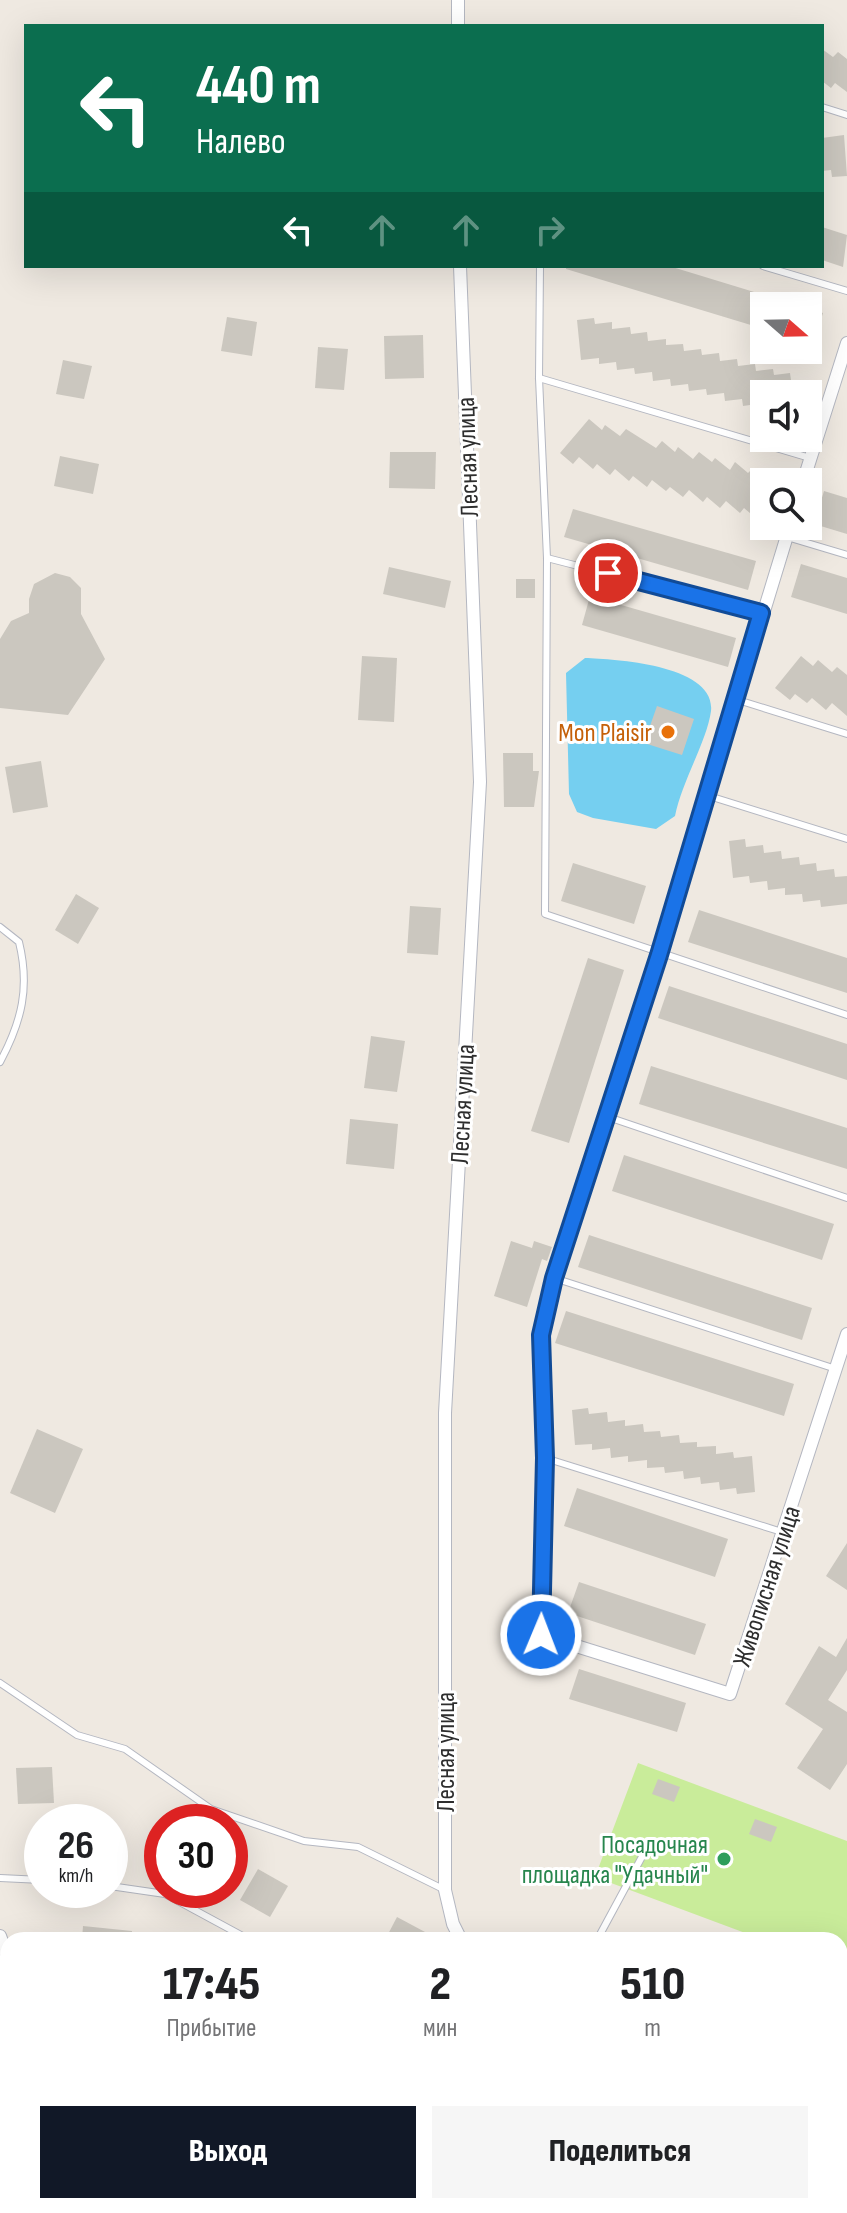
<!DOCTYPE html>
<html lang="ru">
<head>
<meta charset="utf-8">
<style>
	:root { --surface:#fff; --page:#f6f6f6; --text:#202124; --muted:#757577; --accent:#111827 }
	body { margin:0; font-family:"Sofia Sans Condensed",sans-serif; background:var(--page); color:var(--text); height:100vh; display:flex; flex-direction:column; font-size:30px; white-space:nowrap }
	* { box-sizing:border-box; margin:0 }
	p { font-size:26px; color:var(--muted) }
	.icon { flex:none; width:44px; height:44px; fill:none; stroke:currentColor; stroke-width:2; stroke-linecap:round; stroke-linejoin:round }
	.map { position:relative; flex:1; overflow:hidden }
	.panel { position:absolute; left:0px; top:1932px; width:848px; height:282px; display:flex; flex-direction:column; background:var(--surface); border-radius:24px 24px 0 0; box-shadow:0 8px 32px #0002 }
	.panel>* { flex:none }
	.banner { position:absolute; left:24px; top:24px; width:800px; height:244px; border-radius:0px; box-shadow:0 8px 32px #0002; background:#0b6e4f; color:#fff; overflow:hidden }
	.needle { width:52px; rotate:110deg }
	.fabs { position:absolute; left:750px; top:292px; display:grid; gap:16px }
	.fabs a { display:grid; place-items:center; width:72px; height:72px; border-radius:0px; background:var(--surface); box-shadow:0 8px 32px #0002; font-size:40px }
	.speed { position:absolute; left:24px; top:1804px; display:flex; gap:16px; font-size:40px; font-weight:700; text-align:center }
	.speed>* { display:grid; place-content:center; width:104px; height:104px; border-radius:50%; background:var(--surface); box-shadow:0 8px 32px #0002; line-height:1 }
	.speed small { font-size:20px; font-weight:400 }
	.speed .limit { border:12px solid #d22; background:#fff; color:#111 }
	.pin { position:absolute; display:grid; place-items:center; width:68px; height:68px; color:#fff; margin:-34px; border:4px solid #fff; border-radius:50%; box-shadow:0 2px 8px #0007 }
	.me { position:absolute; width:88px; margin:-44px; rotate:1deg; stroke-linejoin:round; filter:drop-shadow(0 0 6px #0008) }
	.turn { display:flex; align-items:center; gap:28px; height:168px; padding:0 40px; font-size:36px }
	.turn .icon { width:104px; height:104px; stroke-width:2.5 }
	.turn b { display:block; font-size:56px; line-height:68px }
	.lanes { display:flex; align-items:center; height:76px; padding:0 40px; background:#0003; justify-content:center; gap:40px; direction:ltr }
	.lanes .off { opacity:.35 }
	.eta { display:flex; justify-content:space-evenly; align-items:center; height:136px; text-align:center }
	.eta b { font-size:48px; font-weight:800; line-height:56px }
	.cta { display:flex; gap:16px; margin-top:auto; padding:16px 40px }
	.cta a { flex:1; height:92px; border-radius:0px; background:var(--accent); color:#fff; font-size:32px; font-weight:800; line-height:92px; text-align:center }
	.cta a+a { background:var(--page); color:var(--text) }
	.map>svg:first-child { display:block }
	.pitch { fill:#c9ec9a }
	.water { fill:#75cff0 }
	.building { fill:#cbc7bf }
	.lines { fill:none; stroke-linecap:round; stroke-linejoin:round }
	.service-casing { stroke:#b4b7c1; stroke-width:8 }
	.minor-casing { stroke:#b4b7c1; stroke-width:14 }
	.service { stroke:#fff; stroke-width:6 }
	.minor { stroke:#fff; stroke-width:12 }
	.route-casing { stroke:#114b97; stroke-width:20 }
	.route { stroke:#1a73e8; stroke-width:14 }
	.food-dot { fill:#e8710a; stroke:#fff; stroke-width:3 }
	.leisure-dot { fill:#2e9e5b; stroke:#fff; stroke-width:3 }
	.labels { text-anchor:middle; stroke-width:6; stroke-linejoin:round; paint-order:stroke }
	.street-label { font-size:26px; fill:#2e2e2e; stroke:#fff }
	.food-label { font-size:26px; fill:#c56008; stroke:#fff; text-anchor:end }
	.leisure-label { font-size:26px; fill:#27864d; stroke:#fff; text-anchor:end }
</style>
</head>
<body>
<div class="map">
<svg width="847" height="2213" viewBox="0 0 847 2213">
	<rect width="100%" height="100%" fill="#efe9e1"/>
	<!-- pitch -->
	<path class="pitch" d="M638,1763l209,78v120l-3,9 -4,-2v-28h-76l-169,-63z"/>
	<!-- water -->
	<path class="water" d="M585,658c30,1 131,7 126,53 -4,30 -29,70 -36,105l-19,13 -63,-11 -16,-6 -8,-18 -3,-121z"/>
	<!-- building -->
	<g class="building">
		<path d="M822,49l11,8 5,-5 9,7v33l-12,-9 -4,5 -9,-7z"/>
		<path d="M844,135l3,41 -15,1 -1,-7 -9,1v-33z"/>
		<path d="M822,227l25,8 -4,32 -21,-7z"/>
		<path d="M566,266h103l121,37 -1,3h-25v23l-198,-60z"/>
		<path d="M808,308l15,5 -12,38 -3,-1z"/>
		<path d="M227,317l30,5 -5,34 -31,-5z"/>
		<path d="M594,318l1,6 17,-2v7l18,-2 1,7 16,-2 1,9 18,-2v6l17,-1 1,7 17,-2 1,6 17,-2 1,8 17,-2 1,7 17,-2 1,7 17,-2 1,6 16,-2 3,21h-29v9l-21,3 -1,-7 -17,2 -1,-8 -17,2 -1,-6 -17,2 -1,-7 -17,2 -1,-7 -17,2 -1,-9 -17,2 -1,-6 -17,2 -1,-8 -17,2v-6l-18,2 -4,-40z"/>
		<path d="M423,335l1,43 -39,1 -1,-43z"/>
		<path d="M318,347l30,2 -4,41 -29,-2z"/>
		<path d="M63,360l29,6 -8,33 -28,-5z"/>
		<path d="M589,419l13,11 3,-5 15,11 6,-7 30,19 6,-7 13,11 3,-5 15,12 6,-7 13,10 3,-4 15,12 5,-8 13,11 4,-4 12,9v32l-7,9 -13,-11 -4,5 -14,-12 -6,7 -13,-11 -4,5 -14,-12 -6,7 -13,-10 -4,4 -14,-11 -5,7 -14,-11 -4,5 -14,-12 -5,6 -13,-11 -4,5 -14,-12 -6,7 -13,-11z"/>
		<path d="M390,452h46l-1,37 -46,-1z"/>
		<path d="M60,456l39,8 -6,30 -39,-8z"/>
		<path d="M824,491l23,7v36l-33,-10z"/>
		<path d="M573,509l183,52 -8,29 -184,-53z"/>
		<path d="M801,564l46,14v36l-56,-17z"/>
		<path d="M389,567l62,14 -6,27 -62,-14z"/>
		<path d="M55,573l15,4 11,11v26l24,45 -37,56 -68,-7v-69l11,-18 18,-8v-14l5,-15z"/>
		<rect x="516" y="579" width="19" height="19"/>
		<path d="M590,596l146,42 -8,29 -146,-42z"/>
		<path d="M362,656l35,2 -3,64 -36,-2z"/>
		<path d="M801,656l12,10 5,-6 14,12 5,-5 10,8v41l-15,-13 -6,7 -14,-12 -5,5 -12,-9 -5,6 -15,-12z"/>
		<path d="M657,706l37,13 -12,36 -38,-12z"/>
		<path d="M503,753h30v18h6l-5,36h-30z"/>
		<path d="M41,761l7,46 -35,6 -8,-46z"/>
		<path d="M745,839l1,8 17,-2 1,8 17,-2 1,8 17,-2 1,8 16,-2 1,8 17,-2 1,8 12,-1v28l-26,3 -1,-7 -17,2 -1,-8 -17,1v-7l-17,2 -1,-9 -17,2 -1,-7 -16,2 -4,-37z"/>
		<path d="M573,863l73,23 -12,38 -73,-23z"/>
		<path d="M76,894l23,14 -21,36 -23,-14z"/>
		<path d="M410,906l31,2 -3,47 -31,-2z"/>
		<path d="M699,910l148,48v35l-159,-51z"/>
		<path d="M588,958l36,12 -55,173 -38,-12z"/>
		<path d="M669,986l178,58v36l-189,-62z"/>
		<path d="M371,1036l34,5 -8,51 -33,-4z"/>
		<path d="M651,1066l196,62v41l-208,-65z"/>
		<path d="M350,1119l48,5 -4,45 -48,-5z"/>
		<path d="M624,1155l210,69 -12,36 -210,-69z"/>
		<path d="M589,1235l223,73 -10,32 -224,-73z"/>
		<path d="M511,1241l21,7 2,-7 18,6 -5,14 -5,-2 -15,48 -33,-11z"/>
		<path d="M566,1311l228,73 -10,32 -229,-73z"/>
		<path d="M588,1408l1,6 18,-2 1,10 17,-2v6l18,-2 1,8 16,-1 1,6 18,-2 1,8 17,-1v5l19,-1v8l17,-2 1,6 18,-2 3,36 -18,2 -1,-6 -16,2 -1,-8 -18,2 -1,-7 -16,2 -1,-8 -18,2 -1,-6 -17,1v-8l-19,2v-6l-17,2 -1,-10 -18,2v-6l-17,1 -3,-35z"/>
		<path d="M37,1429l46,20 -28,64 -45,-20z"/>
		<path d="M577,1488l151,51 -13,38 -151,-51z"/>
		<path d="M847,1543v47l-21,-14z"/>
		<path d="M579,1582l127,42 -11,31 -127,-42z"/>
		<path d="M847,1638v32l-19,30 19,12v52l-17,26 -33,-22 26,-39 -38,-25 34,-58 17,11z"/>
		<path d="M579,1669l107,34 -9,29 -108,-33z"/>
		<path d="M52,1767l2,36 -36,1 -2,-36z"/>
		<path d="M658,1779l22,8 -6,15 -22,-8z"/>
		<path d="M755,1819l22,8 -6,15 -22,-8z"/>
		<path d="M258,1869l30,17 -18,31 -30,-17z"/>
		<path d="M397,1917l43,23h-55z"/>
		<path d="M83,1926l49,5v9h-50z"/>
	</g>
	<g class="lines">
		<defs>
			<g id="service">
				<path d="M822,107l25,8"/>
				<path d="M540,266l-1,112 8,180 -2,356 302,101"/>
				<path d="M763,266l84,25"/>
				<path d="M539,378l271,80"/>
				<path d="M787,537l60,18"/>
				<path d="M547,558l214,55"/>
				<path d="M738,700l109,34"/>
				<path d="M709,796l138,43"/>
				<path d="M0,927l19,15c11,45 3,79 -19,120"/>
				<path d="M608,1117l239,81"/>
				<path d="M554,1278l282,91"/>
				<path d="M545,1458l237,74"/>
				<path d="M0,1683l77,52 48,14 86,60 93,32 54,6 87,43"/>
				<path d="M0,1878l42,2"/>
				<path d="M110,1886l55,8 85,46"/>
				<path d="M597,1940l47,-87"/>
				<path d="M803,2206l4,7"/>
				<path d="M269,2213l1,-7"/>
			</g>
			<g id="minor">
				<path d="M458,0v26"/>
				<path d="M460,266l20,516 -35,631v477l8,34 8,16"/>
				<path d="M803,482l44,-139"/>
				<path d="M790,526l-131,429 -105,323 -13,57 4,123 -4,177 189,59 117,-360"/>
				<path d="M0,1936l8,22"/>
				<path d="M48,2206v7"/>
				<path d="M834,2206l6,7"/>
			</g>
		</defs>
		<!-- service casing -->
		<use href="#service" class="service-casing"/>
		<!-- minor casing -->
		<use href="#minor" class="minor-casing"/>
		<!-- service -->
		<use href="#service" class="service"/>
		<!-- minor -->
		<use href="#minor" class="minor"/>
	</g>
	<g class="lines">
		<defs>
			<path id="route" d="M541,1635l4,-177 -4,-123 13,-57 105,-323 102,-342 -153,-40"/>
		</defs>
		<!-- route casing -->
		<use href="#route" class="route-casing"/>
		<!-- route -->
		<use href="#route" class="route"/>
	</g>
	<!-- markers -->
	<circle class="food-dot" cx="668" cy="732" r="8"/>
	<circle class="leisure-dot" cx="724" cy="1859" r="8"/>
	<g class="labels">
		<!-- street labels -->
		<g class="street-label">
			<text transform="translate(467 457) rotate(-92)" y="9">Лесная улица</text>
			<text transform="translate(462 1104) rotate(-87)" y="9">Лесная улица</text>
			<text transform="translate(766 1586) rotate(-72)" y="9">Живописная улица</text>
			<text transform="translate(445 1752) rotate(-90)" y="9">Лесная улица</text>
		</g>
		<!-- food labels -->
		<g class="food-label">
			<text x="652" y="741">Mon Plaisir</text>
		</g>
		<!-- leisure labels -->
		<g class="leisure-label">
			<text x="708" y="1853">Посадочная<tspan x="708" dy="30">площадка "Удачный"</tspan></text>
		</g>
	</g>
</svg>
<div class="fabs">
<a><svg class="needle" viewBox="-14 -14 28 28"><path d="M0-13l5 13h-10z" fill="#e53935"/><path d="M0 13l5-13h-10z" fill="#757577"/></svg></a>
<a><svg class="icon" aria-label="sound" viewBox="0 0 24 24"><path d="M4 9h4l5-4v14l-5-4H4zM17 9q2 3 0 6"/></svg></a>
<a><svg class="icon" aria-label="search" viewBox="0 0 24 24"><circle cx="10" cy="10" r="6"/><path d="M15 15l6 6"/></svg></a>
</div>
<div class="speed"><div>26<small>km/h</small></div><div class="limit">30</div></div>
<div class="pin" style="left:608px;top:573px;background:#d93025"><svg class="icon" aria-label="arrive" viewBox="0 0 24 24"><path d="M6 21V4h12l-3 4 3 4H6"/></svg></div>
<svg class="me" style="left:541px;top:1635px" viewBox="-20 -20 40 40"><circle r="17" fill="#1a73e8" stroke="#fff" stroke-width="3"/><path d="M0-11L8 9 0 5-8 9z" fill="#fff"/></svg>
<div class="banner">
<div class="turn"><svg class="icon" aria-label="left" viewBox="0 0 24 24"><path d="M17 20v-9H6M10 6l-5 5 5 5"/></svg><div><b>440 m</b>Налево</div></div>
<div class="lanes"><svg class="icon" aria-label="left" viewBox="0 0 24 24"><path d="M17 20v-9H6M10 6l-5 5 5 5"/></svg><svg class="icon off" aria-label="ahead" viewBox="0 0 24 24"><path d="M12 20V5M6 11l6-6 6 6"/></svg><svg class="icon off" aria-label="ahead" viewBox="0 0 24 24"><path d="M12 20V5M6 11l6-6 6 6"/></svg><svg class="icon off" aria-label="right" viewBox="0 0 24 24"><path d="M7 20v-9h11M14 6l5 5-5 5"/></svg></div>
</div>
<section class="panel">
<div class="eta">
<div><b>17:45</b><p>Прибытие</p></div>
<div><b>2</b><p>мин</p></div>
<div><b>510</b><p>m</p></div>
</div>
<div class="cta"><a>Выход</a><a>Поделиться</a></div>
</section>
</div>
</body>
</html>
